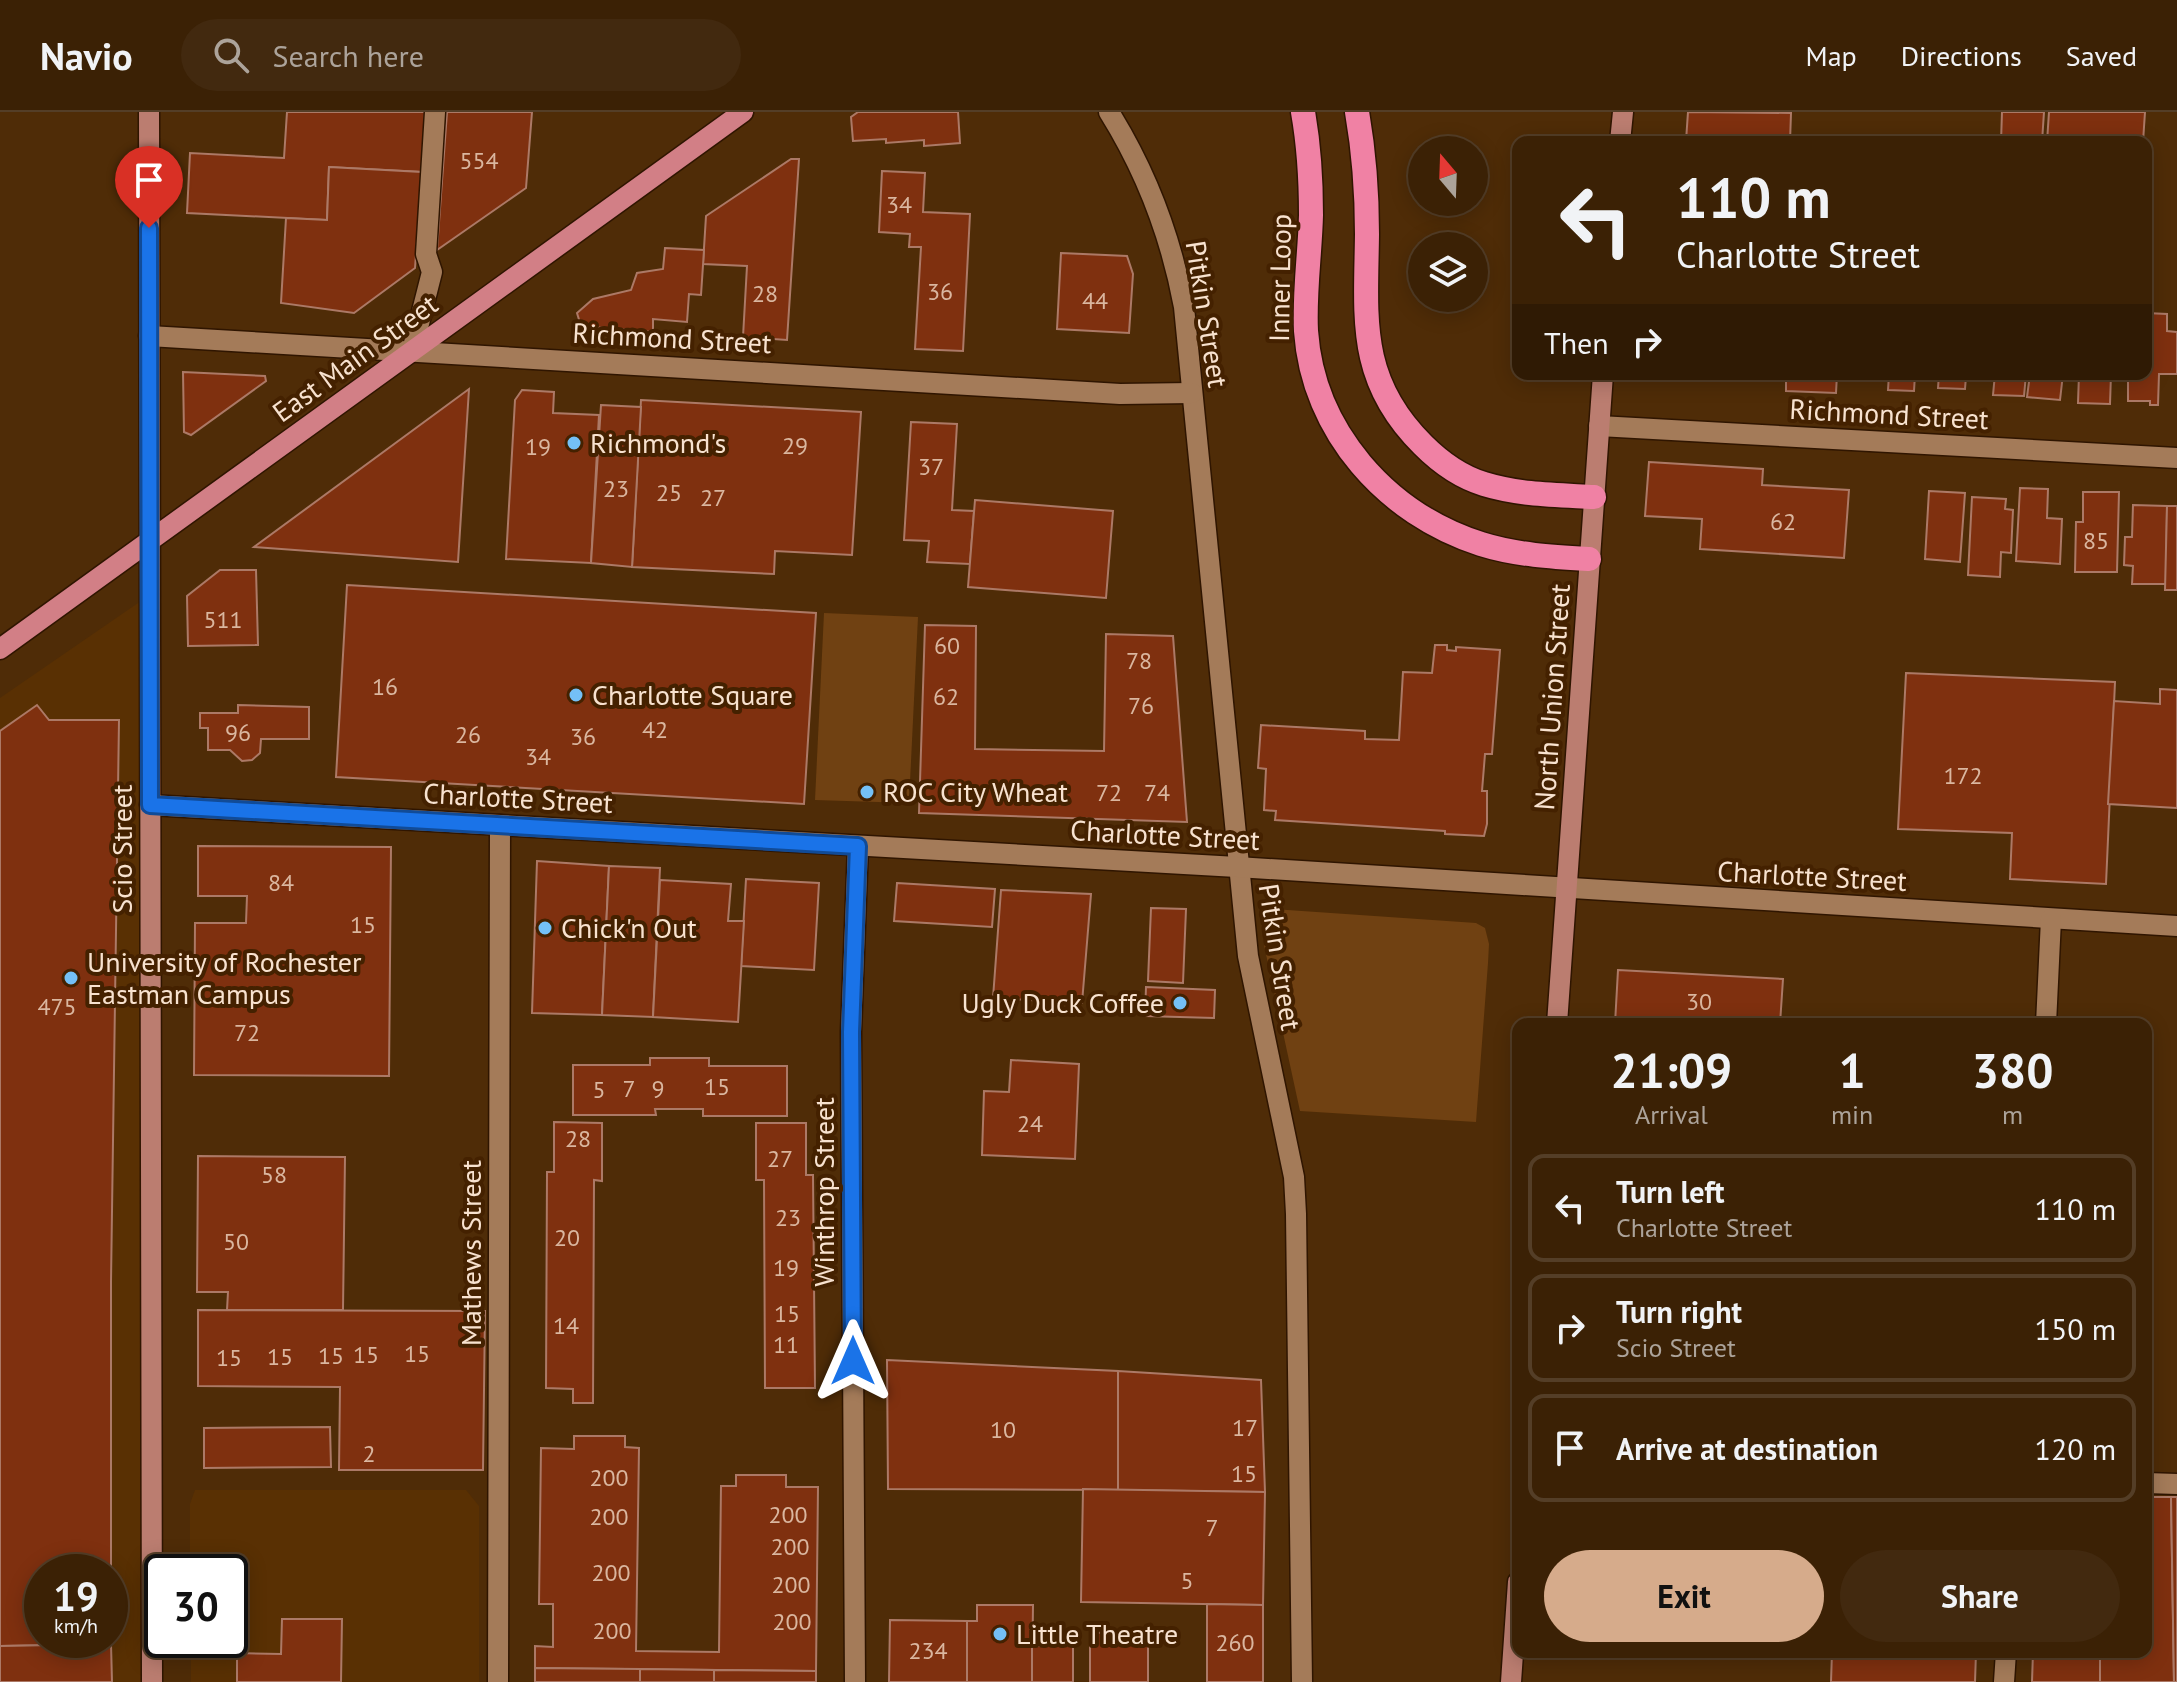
<!DOCTYPE html>
<html lang="en">
<head>
<meta charset="utf-8">
<style>
	:root { --surface:#3b2105; --page:#42290f; --text:#f1f3f6; --muted:#aca39a; --line:#543e27; --accent:#d6ab8b }
	body { margin:0; font-family:"PT Sans",sans-serif; background:var(--page); color:var(--text); height:100vh; display:flex; flex-direction:column; font-size:30px; white-space:nowrap }
	* { box-sizing:border-box; margin:0 }
	p { font-size:26px; color:var(--muted) }
	.icon { flex:none; width:44px; height:44px; fill:none; stroke:currentColor; stroke-width:2; stroke-linecap:round; stroke-linejoin:round }
	.map { position:relative; flex:1; overflow:hidden }
	.drawer { position:absolute; left:1512px; top:906px; width:640px; height:640px; display:flex; flex-direction:column; background:var(--surface); border-radius:16px; box-shadow:0 4px 20px #0003,0 0 0 2px var(--line) }
	.drawer>* { flex:none }
	.banner { position:absolute; left:1512px; top:24px; width:640px; height:244px; border-radius:16px; box-shadow:0 4px 20px #0003,0 0 0 2px var(--line); background:#3b2105; color:var(--text); overflow:hidden }
	.needle { width:52px; rotate:341deg }
	.buttons { position:absolute; left:1408px; top:24px; display:grid; gap:16px }
	.buttons a { display:grid; place-items:center; width:80px; height:80px; border-radius:50%; background:var(--surface); box-shadow:0 4px 20px #0003,0 0 0 2px var(--line); font-size:40px }
	.speed { position:absolute; left:24px; top:1442px; display:flex; gap:16px; font-size:40px; font-weight:700; text-align:center }
	.speed>* { display:grid; place-content:center; width:104px; height:104px; border-radius:50%; background:var(--surface); box-shadow:0 4px 20px #0003,0 0 0 2px var(--line); line-height:1 }
	.speed small { font-size:20px; font-weight:400 }
	.speed .limit { border:4px solid #111; border-radius:12px; background:#fff; color:#111 }
	.pin { position:absolute; display:grid; place-items:center; width:68px; height:68px; color:#fff; margin:-82px -34px; border-radius:50% 50% 50% 0; rotate:-45deg; box-shadow:0 0 8px #0007 }
	.pin .icon { rotate:45deg }
	.me { position:absolute; width:88px; margin:-44px; rotate:0deg; stroke-linejoin:round; filter:drop-shadow(0 0 6px #0008) }
	.turn { display:flex; align-items:center; gap:28px; height:168px; padding:0 32px; font-size:36px }
	.turn .icon { width:104px; height:104px; stroke-width:2.5 }
	.turn b { display:block; font-size:56px; line-height:68px }
	.then { display:flex; align-items:center; height:76px; padding:0 32px; background:#0003; gap:16px; font-size:30px }
	.eta { display:flex; justify-content:space-evenly; align-items:center; height:136px; text-align:center }
	.eta b { font-size:48px; font-weight:700; line-height:56px }
	.primary-button { display:flex; gap:16px; margin-top:auto; padding:16px 32px }
	.primary-button a { flex:1; height:92px; border-radius:48px; background:var(--accent); color:#111; font-size:32px; font-weight:700; line-height:92px; text-align:center }
	.primary-button a+a { background:var(--page); color:var(--text) }
	ul { padding:0; list-style:none }
	li { display:flex; align-items:center; gap:24px; height:108px; margin:0 16px 12px; padding:0 16px; border:4px solid var(--line); border-radius:16px }
	li div { flex:1 }
	li b { display:block; font-size:30px }
	li em { font-style:normal }
	header { display:flex; align-items:center; gap:48px; box-sizing:border-box; height:112px; padding:0 40px; background:var(--surface); border-bottom:2px solid var(--line) }
	header strong { font-size:38px }
	nav { display:flex; gap:44px; margin-inline-start:auto; font-size:28px }
	.search { width:560px; height:72px; background:var(--page); display:flex; align-items:center; gap:20px; box-sizing:border-box; padding:0 28px; border-radius:44px; color:var(--muted); font-size:30px }
	.map>svg:first-child { display:block }
	.built { fill:#593003; fill-rule:evenodd }
	.green { fill:#704112 }
	.building { fill:#7f300f; stroke:#ac7966; stroke-width:2; fill-rule:evenodd }
	.lines { fill:none; stroke-linecap:round; stroke-linejoin:round }
	.street-casing { stroke:#2f1500; stroke-width:23 }
	.secondary-casing { stroke:#2f1500; stroke-width:23 }
	.primary-casing { stroke:#2f1500; stroke-width:23 }
	.highway-casing { stroke:#2f1500; stroke-width:27 }
	.street { stroke:#a47b59; stroke-width:20 }
	.secondary { stroke:#bb7d70; stroke-width:20 }
	.primary { stroke:#d27f86; stroke-width:20 }
	.highway { stroke:#f081a4; stroke-width:24 }
	.route-casing { stroke:#114b97; stroke-width:20 }
	.route { stroke:#1a73e8; stroke-width:14 }
	.poi-dot { fill:#74c0f6; stroke:#442100; stroke-width:3 }
	.labels { text-anchor:middle; stroke-width:8; stroke-linejoin:round; paint-order:stroke }
	.number-label { font-size:24px; fill:#dab69f }
	.street-label { font-size:28px; fill:#f8e2cf; stroke:#442100 }
	.poi-label { font-size:28px; fill:#f8e2cf; stroke:#442100; text-anchor:start }
</style>
</head>
<body>
<header>
<strong>Navio</strong>
<div class="search"><svg class="icon" aria-label="search" viewBox="0 0 24 24"><circle cx="10" cy="10" r="6"/><path d="M15 15l6 6"/></svg>Search here</div>
<nav><a>Map</a><a>Directions</a><a>Saved</a></nav>
</header>
<div class="map">
<svg width="2177" height="1570" viewBox="0 0 2177 1570">
	<rect width="100%" height="100%" fill="#4f2c07"/>
	<!-- built -->
	<g class="built">
		<path d="M141,489v1081h-141v-984zM42,1460h68v68h-68z"/>
		<path d="M195,1378h271l13,16v176h-288v-42h39v-68h-40v-68z"/>
	</g>
	<!-- green -->
	<g class="green">
		<path d="M824,501l94,4 -9,186 -94,-3z"/>
		<path d="M1273,797l203,14 9,5 4,16 -1,19 -12,159 -176,-11 -36,-166 4,-14 -2,-15z"/>
	</g>
	<!-- building -->
	<g class="building">
		<path d="M287,0h138l-3,60 -93,-5 -2,53 -140,-7 3,-60 94,5z"/>
		<path d="M447,0h85l-6,76 -89,62z"/>
		<path d="M858,0h100l2,31 -36,3v-6l-38,3v-4l-33,2 -2,-24z"/>
		<path d="M1688,0l103,1 -1,29 -104,-1z"/>
		<path d="M2002,0h42l-2,30h-41z"/>
		<path d="M2049,0h96l-2,30h-96z"/>
		<path d="M791,47h8l-12,181 -44,-3 4,-71 -44,-2 3,-48z"/>
		<path d="M329,55l93,5 -7,96 -61,45 -73,-10 5,-85 41,2z"/>
		<path d="M882,59l43,2 -2,39 47,2 -7,137 -48,-2 6,-102h-12l1,-13 -31,-2z"/>
		<path d="M665,136l39,2 -3,45 -12,-1 -2,28 -34,-3v13l-72,-6 -4,-13 16,-14 38,-9 6,-17 26,-4z"/>
		<path d="M1061,141l66,3 6,18 -4,59 -72,-4z"/>
		<path d="M2146,201l21,1v17l10,1v42h-18l-1,31h-8v-4h-22v-27h18z"/>
		<path d="M183,260l82,4 1,5 -75,54 -7,-3z"/>
		<path d="M1786,262h51l-1,19 -50,-2z"/>
		<path d="M1889,262h26l-1,17 -26,-1z"/>
		<path d="M1939,262h35v2h-8l-1,13 -27,-1z"/>
		<path d="M1995,262h31l-2,22 -31,-1z"/>
		<path d="M2030,262h33l-3,26 -33,-3z"/>
		<path d="M2079,262h32l-1,30 -32,-1z"/>
		<path d="M469,277l-11,173 -204,-15z"/>
		<path d="M522,278l32,2 -1,21 46,2 -8,148 -85,-4 9,-159z"/>
		<path d="M641,288l220,12 -9,143 -77,-4 -1,23 -142,-7z"/>
		<path d="M601,293l40,2 -9,160 -41,-4z"/>
		<path d="M911,310l46,2 -5,86 22,1 -4,53 -43,-2 2,-21 -25,-1z"/>
		<path d="M1649,350l114,7 -1,16 87,5 -5,68 -144,-9 2,-30 -57,-3z"/>
		<path d="M2020,376l28,1 -1,29 15,1 -2,45 -44,-3z"/>
		<path d="M1929,379l36,2 -5,69 -35,-3z"/>
		<path d="M2083,380h36l-2,80h-42l1,-50h7z"/>
		<path d="M1972,385l34,2 -1,10 8,1 -2,43 -10,-1 -1,25 -32,-2z"/>
		<path d="M975,388l138,11 -7,87 -138,-11z"/>
		<path d="M2133,393l34,1 -1,78h-34l1,-18 -9,-1 1,-28h7z"/>
		<path d="M2167,394h10v84h-12z"/>
		<path d="M220,458h36l2,75 -70,1 -1,-50z"/>
		<path d="M347,473l469,28 -12,191 -468,-27z"/>
		<path d="M925,513l51,1 -1,123 129,2 2,-117 67,2 14,186 -268,-9z"/>
		<path d="M1435,533h12v5l9,1v-4l44,3 -8,104h-7l-3,37h5v33l-3,12 -39,-2v-3l-170,-11 1,-9 -12,-1 2,-41 -8,-1 3,-43 104,6v8l34,1 4,-68 29,1z"/>
		<path d="M1906,561l209,9 -9,202 -96,-5 2,-46 -114,-4z"/>
		<path d="M2160,577l17,1v118l-69,-4 6,-103 46,3z"/>
		<path d="M37,593l12,15h70l-8,562v362l-111,2v-915zM42,1460h68v68h-68z"/>
		<path d="M238,593l71,2v32h-48l-1,14 -8,7 -10,1 -12,-11h-22v-22h-8v-15h38z"/>
		<path d="M198,734l193,1 -2,229 -195,-1 1,-152h51l1,-27h-49z"/>
		<path d="M537,749l72,5 -7,149 -70,-2z"/>
		<path d="M609,754l51,2 -7,149 -51,-2z"/>
		<path d="M746,767l73,4 -5,87 -73,-4z"/>
		<path d="M660,768l71,4 -3,37h16l-6,101 -85,-5z"/>
		<path d="M897,771l98,6 -3,38 -98,-6z"/>
		<path d="M1001,778l90,4 -9,109 -89,-5z"/>
		<path d="M1151,796l35,1 -3,74 -35,-2z"/>
		<path d="M1618,858l165,9 -3,45h-165z"/>
		<path d="M1146,875l69,3 -1,28 -69,-2z"/>
		<path d="M650,946h59v8h78v50h-84v-7h-48l1,6h-83v-50h77z"/>
		<path d="M1011,948l68,4 -4,95 -93,-4 2,-64 25,1z"/>
		<path d="M554,1010l48,1v58l-8,-1 -1,223h-20v-14l-27,-1 1,-216h7z"/>
		<path d="M756,1011h50v52h7l2,213h-50l-1,-208h-8z"/>
		<path d="M198,1044l147,1 -2,153h-116l1,-18h-31z"/>
		<path d="M198,1198l287,1 -2,159h-144l1,-83 -142,-1z"/>
		<path d="M887,1248l231,11v119l-230,-1z"/>
		<path d="M1118,1259l143,9 4,112 -147,-2z"/>
		<path d="M330,1315l1,40 -127,1v-40z"/>
		<path d="M574,1324h51v11l14,1 -3,203 83,1 2,-166h15v-11h50v12h32l-2,184 -281,-3v-22l18,1v-43h-14l2,-156 33,1z"/>
		<path d="M1083,1377l182,3 -2,113 -182,-3z"/>
		<path d="M2146,1385h25l3,185h-74v-30h46z"/>
		<path d="M2171,1385h6v185h-3z"/>
		<path d="M1207,1492l56,1v77h-56z"/>
		<path d="M977,1493h56l-1,77h-65v-61h10z"/>
		<path d="M282,1507h60l-1,63h-104v-29l44,1z"/>
		<path d="M890,1508l77,1v61h-78z"/>
		<path d="M1148,1520v50h-58v-49z"/>
		<path d="M111,1532l1,38h-112v-36z"/>
		<rect x="1032" y="1534" width="41" height="36"/>
		<path d="M1832,1540h144l-1,30h-144z"/>
		<path d="M2033,1540h67v30h-68z"/>
		<path d="M535,1556l105,1v13h-105z"/>
		<path d="M640,1557l74,1v12h-74z"/>
		<path d="M714,1558l102,1v11h-102z"/>
	</g>
	<g class="lines">
		<defs>
			<g id="street">
				<path d="M1109,0c38,61 62,125 75,195l64,649 46,221 2,37 6,468"/>
				<path d="M149,224l971,58 72,-1"/>
				<path d="M412,239l20,-79 -6,-18 9,-142"/>
				<path d="M1599,314l578,32"/>
				<path d="M150,693l1087,62 940,59"/>
				<path d="M2046,912l5,-105"/>
				<path d="M2146,1371l31,1"/>
				<path d="M498,1570l2,-857"/>
				<path d="M855,1570l-4,-650 7,-186"/>
				<path d="M2004,1570l2,-30"/>
			</g>
			<g id="secondary">
				<path d="M149,0l3,1570"/>
				<path d="M1620,30l3,-30"/>
				<path d="M1557,912l46,-650"/>
				<path d="M1511,1570l7,-100"/>
			</g>
			<path id="primary" d="M0,537l743,-537"/>
			<g id="highway">
				<path d="M1303,0c6,34 8,69 8,103 -1,39 -7,78 -5,116 7,101 81,183 175,213 35,11 72,13 108,15"/>
				<path d="M1357,0c7,40 10,81 10,122 -1,84 -10,146 56,211 17,17 38,32 61,39 36,11 73,11 110,13"/>
			</g>
		</defs>
		<!-- street casing -->
		<use href="#street" class="street-casing"/>
		<!-- secondary casing -->
		<use href="#secondary" class="secondary-casing"/>
		<!-- primary casing -->
		<use href="#primary" class="primary-casing"/>
		<!-- highway casing -->
		<use href="#highway" class="highway-casing"/>
		<!-- street -->
		<use href="#street" class="street"/>
		<!-- secondary -->
		<use href="#secondary" class="secondary"/>
		<!-- primary -->
		<use href="#primary" class="primary"/>
		<!-- highway -->
		<use href="#highway" class="highway"/>
	</g>
	<g class="lines">
		<defs>
			<path id="route" d="M149,116l1,577 708,41 -7,186 2,329"/>
		</defs>
		<!-- route casing -->
		<use href="#route" class="route-casing"/>
		<!-- route -->
		<use href="#route" class="route"/>
	</g>
	<!-- markers -->
	<g class="poi-dot">
		<circle cx="574" cy="331" r="8"/>
		<circle cx="576" cy="583" r="8"/>
		<circle cx="867" cy="680" r="8"/>
		<circle cx="545" cy="816" r="8"/>
		<circle cx="71" cy="866" r="8"/>
		<circle cx="1180" cy="891" r="8"/>
		<circle cx="1000" cy="1522" r="8"/>
	</g>
	<g class="labels">
		<!-- number labels -->
		<g class="number-label">
			<text x="479" y="57">554</text>
			<text x="899" y="101">34</text>
			<text x="940" y="188">36</text>
			<text x="765" y="190">28</text>
			<text x="1095" y="197">44</text>
			<text x="795" y="342">29</text>
			<text x="538" y="343">19</text>
			<text x="931" y="363">37</text>
			<text x="616" y="385">23</text>
			<text x="669" y="389">25</text>
			<text x="713" y="394">27</text>
			<text x="1783" y="418">62</text>
			<text x="2096" y="437">85</text>
			<text x="223" y="516">511</text>
			<text x="947" y="542">60</text>
			<text x="1139" y="557">78</text>
			<text x="385" y="583">16</text>
			<text x="946" y="593">62</text>
			<text x="1141" y="602">76</text>
			<text x="655" y="626">42</text>
			<text x="238" y="629">96</text>
			<text x="468" y="631">26</text>
			<text x="583" y="633">36</text>
			<text x="538" y="653">34</text>
			<text x="1963" y="672">172</text>
			<text x="1109" y="689">72</text>
			<text x="1157" y="689">74</text>
			<text x="281" y="779">84</text>
			<text x="363" y="821">15</text>
			<text x="1699" y="898">30</text>
			<text x="57" y="903">475</text>
			<text x="247" y="929">72</text>
			<text x="717" y="983">15</text>
			<text x="629" y="985">7</text>
			<text x="658" y="985">9</text>
			<text x="599" y="986">5</text>
			<text x="1030" y="1020">24</text>
			<text x="578" y="1035">28</text>
			<text x="780" y="1055">27</text>
			<text x="274" y="1071">58</text>
			<text x="788" y="1114">23</text>
			<text x="567" y="1134">20</text>
			<text x="236" y="1138">50</text>
			<text x="786" y="1164">19</text>
			<text x="787" y="1210">15</text>
			<text x="566" y="1222">14</text>
			<text x="786" y="1241">11</text>
			<text x="417" y="1250">15</text>
			<text x="366" y="1251">15</text>
			<text x="331" y="1252">15</text>
			<text x="280" y="1253">15</text>
			<text x="229" y="1254">15</text>
			<text x="1245" y="1324">17</text>
			<text x="1003" y="1326">10</text>
			<text x="369" y="1350">2</text>
			<text x="1244" y="1370">15</text>
			<text x="609" y="1374">200</text>
			<text x="788" y="1411">200</text>
			<text x="609" y="1413">200</text>
			<text x="1212" y="1424">7</text>
			<text x="790" y="1443">200</text>
			<text x="611" y="1469">200</text>
			<text x="1187" y="1477">5</text>
			<text x="791" y="1481">200</text>
			<text x="792" y="1518">200</text>
			<text x="612" y="1527">200</text>
			<text x="1235" y="1539">260</text>
			<text x="928" y="1547">234</text>
		</g>
		<!-- street labels -->
		<g class="street-label">
			<text transform="translate(1280 166) rotate(-89)" y="10">Inner Loop</text>
			<text transform="translate(1207 202) rotate(81)" y="10">Pitkin Street</text>
			<text transform="translate(672 226) rotate(3)" y="10">Richmond Street</text>
			<text transform="translate(355 246) rotate(-36)" y="10">East Main Street</text>
			<text transform="translate(1889 302) rotate(3)" y="10">Richmond Street</text>
			<text transform="translate(1552 585) rotate(-86)" y="10">North Union Street</text>
			<text transform="translate(518 686) rotate(3)" y="10">Charlotte Street</text>
			<text transform="translate(1165 723) rotate(3)" y="10">Charlotte Street</text>
			<text transform="translate(122 737) rotate(-90)" y="10">Scio Street</text>
			<text transform="translate(1812 764) rotate(3)" y="10">Charlotte Street</text>
			<text transform="translate(1280 845) rotate(81)" y="10">Pitkin Street</text>
			<text transform="translate(824 1080) rotate(-90)" y="10">Winthrop Street</text>
			<text transform="translate(471 1141) rotate(-90)" y="10">Mathews Street</text>
		</g>
		<!-- poi labels -->
		<g class="poi-label">
			<text x="590" y="341">Richmond's</text>
			<text x="592" y="593">Charlotte Square</text>
			<text x="883" y="690">ROC City Wheat</text>
			<text x="561" y="826">Chick'n Out</text>
			<text x="87" y="860">University of Rochester<tspan x="87" dy="32">Eastman Campus</tspan></text>
			<text x="1164" y="901" text-anchor="end">Ugly Duck Coffee</text>
			<text x="1016" y="1532">Little Theatre</text>
		</g>
	</g>
</svg>
<div class="buttons">
<a><svg class="needle" viewBox="-14 -14 28 28"><path d="M0-13l5 13h-10z" fill="#e53935"/><path d="M0 13l5-13h-10z" fill="#aca39a"/></svg></a>
<a><svg class="icon" aria-label="layers" viewBox="0 0 24 24"><path d="M12 4l9 5-9 5-9-5zM3 14l9 5 9-5"/></svg></a>
</div>
<div class="speed"><div>19<small>km/h</small></div><div class="limit">30</div></div>
<div class="pin" style="left:149px;top:116px;background:#d93025"><svg class="icon" aria-label="arrive" viewBox="0 0 24 24"><path d="M6 21V4h12l-3 4 3 4H6"/></svg></div>
<svg class="me" style="left:853px;top:1249px" viewBox="-20 -20 40 40"><path d="M0-17L14 15 0 8-14 15z" fill="#1a73e8" stroke="#fff" stroke-width="4"/></svg>
<div class="banner">
<div class="turn"><svg class="icon" aria-label="left" viewBox="0 0 24 24"><path d="M17 20v-9H6M10 6l-5 5 5 5"/></svg><div><b>110 m</b>Charlotte Street</div></div>
<div class="then">Then<svg class="icon" aria-label="right" viewBox="0 0 24 24"><path d="M7 20v-9h11M14 6l5 5-5 5"/></svg></div>
</div>
<section class="drawer">
<div class="eta">
<div><b>21:09</b><p>Arrival</p></div>
<div><b>1</b><p>min</p></div>
<div><b>380</b><p>m</p></div>
</div>
<ul>
<li><svg class="icon" aria-label="left" viewBox="0 0 24 24"><path d="M17 20v-9H6M10 6l-5 5 5 5"/></svg><div><b>Turn left</b><p>Charlotte Street</p></div><em>110 m</em></li>
<li><svg class="icon" aria-label="right" viewBox="0 0 24 24"><path d="M7 20v-9h11M14 6l5 5-5 5"/></svg><div><b>Turn right</b><p>Scio Street</p></div><em>150 m</em></li>
<li><svg class="icon" aria-label="arrive" viewBox="0 0 24 24"><path d="M6 21V4h12l-3 4 3 4H6"/></svg><div><b>Arrive at destination</b></div><em>120 m</em></li>
</ul>
<div class="primary-button"><a>Exit</a><a>Share</a></div>
</section>
</div>
</body>
</html>
